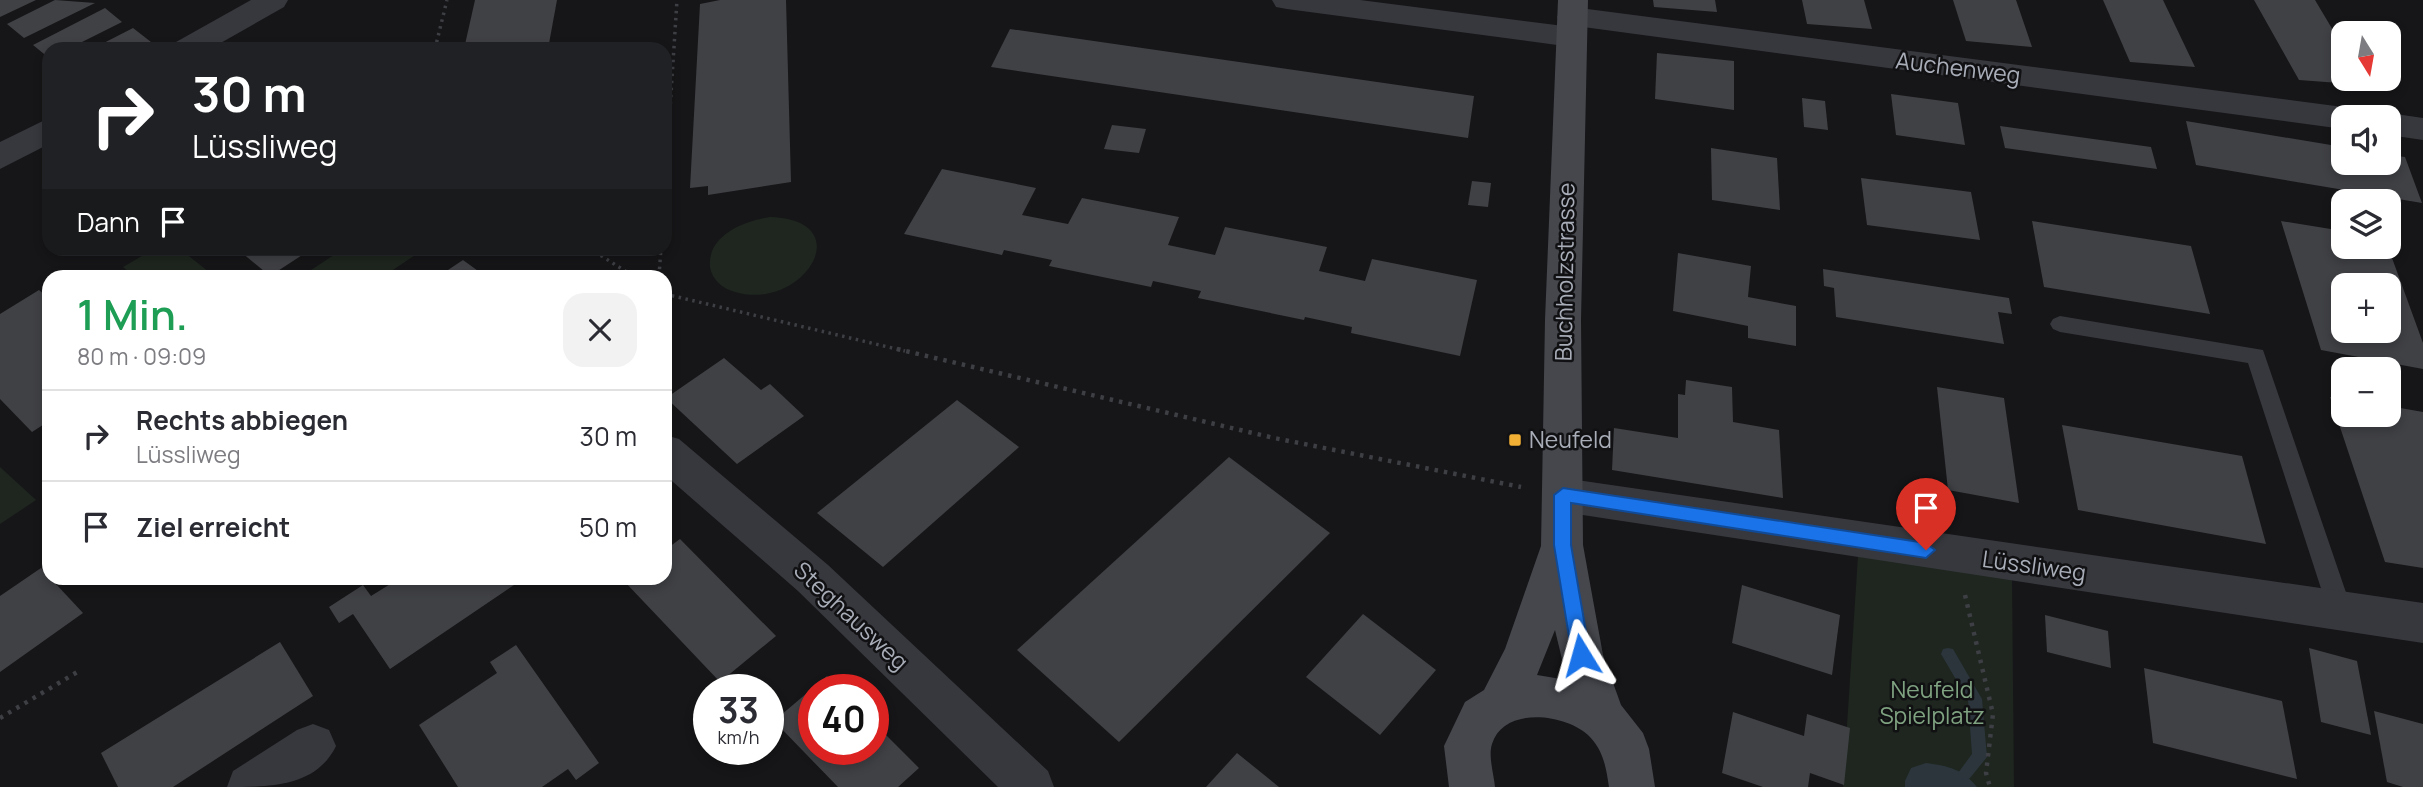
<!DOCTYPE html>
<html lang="de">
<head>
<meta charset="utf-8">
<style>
	:root { --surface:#fff; --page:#f2f2f3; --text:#2b2b33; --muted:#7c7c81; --line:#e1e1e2 }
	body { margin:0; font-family:Manrope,sans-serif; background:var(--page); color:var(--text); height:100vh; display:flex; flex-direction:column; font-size:26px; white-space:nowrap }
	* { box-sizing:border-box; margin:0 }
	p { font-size:23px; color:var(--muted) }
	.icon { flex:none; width:38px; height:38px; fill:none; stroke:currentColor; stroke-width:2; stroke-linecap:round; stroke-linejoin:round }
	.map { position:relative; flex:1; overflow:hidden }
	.details { position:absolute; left:42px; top:270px; width:630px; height:315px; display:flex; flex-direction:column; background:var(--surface); border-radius:21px; box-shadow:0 4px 10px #0003 }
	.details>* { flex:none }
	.hud { position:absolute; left:42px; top:42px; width:630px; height:214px; border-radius:21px; box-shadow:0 4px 10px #0003; background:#202124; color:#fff; overflow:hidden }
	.needle { width:46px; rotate:169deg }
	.buttons { position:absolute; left:2331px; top:21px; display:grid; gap:14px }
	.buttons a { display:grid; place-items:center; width:70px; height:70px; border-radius:14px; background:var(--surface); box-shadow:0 4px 10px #0003; font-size:35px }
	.speed { position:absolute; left:693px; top:674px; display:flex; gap:14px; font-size:35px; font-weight:700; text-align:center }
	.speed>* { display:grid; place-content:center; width:91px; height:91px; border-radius:50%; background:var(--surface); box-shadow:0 4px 10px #0003; line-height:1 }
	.speed small { font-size:18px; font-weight:400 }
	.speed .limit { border:10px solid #d22; background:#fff; color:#111 }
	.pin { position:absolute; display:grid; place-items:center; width:60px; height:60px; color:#fff; margin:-72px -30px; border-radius:50% 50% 50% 0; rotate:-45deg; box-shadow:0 0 7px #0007 }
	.pin .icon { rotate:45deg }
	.me { position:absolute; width:77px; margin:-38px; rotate:352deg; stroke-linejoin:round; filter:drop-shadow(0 0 5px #0008) }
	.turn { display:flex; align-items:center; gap:24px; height:147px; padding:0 35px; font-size:32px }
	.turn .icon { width:91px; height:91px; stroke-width:2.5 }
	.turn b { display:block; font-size:49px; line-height:60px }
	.then { display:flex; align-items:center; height:66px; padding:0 35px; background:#0003; gap:14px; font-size:26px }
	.round { display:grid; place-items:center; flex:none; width:74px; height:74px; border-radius:21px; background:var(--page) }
	.summary { display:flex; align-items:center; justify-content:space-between; height:119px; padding:0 35px }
	h1 { font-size:42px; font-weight:600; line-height:52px; color:#1e9e55 }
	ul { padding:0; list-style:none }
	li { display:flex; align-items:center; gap:21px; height:91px; padding:0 35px; border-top:2px solid var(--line) }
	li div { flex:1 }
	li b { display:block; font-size:26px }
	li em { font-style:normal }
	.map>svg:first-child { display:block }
	.green { fill:#1e261f }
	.water { fill:#2c353c }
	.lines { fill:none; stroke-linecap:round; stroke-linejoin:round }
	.stream { fill:#2c353c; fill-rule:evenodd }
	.building { fill:#404145; fill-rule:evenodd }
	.path-far1 { stroke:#3d3f44; stroke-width:3.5; stroke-dasharray:2.5 4.5; stroke-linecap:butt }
	.path { stroke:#3d3f44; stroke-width:4.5; stroke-dasharray:3.5 6; stroke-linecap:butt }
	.lane { fill:#37383d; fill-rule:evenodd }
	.street { fill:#37383d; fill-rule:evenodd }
	.secondary { fill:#45474d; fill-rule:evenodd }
	.route { fill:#1a73e8; stroke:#114b97; stroke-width:2 }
	.poi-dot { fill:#f2b134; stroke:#111113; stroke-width:2.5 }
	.labels { text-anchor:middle; stroke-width:5; stroke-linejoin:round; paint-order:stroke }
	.street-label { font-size:23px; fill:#a8adb8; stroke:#111113 }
	.poi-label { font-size:23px; fill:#a8adb8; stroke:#111113; text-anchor:start }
	.park-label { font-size:23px; fill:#7fa381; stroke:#111113 }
</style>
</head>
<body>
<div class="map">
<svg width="2423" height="787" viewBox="0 0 2423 787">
	<rect width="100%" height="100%" fill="#161618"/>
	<!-- green -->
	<g class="green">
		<path d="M770,217c91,3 33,95 -35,75 -12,-3 -23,-12 -25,-25 -3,-32 35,-46 60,-50z"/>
		<path d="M154,249h26l34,27h-80l-11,-9z"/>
		<path d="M343,249v-1l81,1 -40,27h-82z"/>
		<path d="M0,467l36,33 -36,24z"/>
		<path d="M1858,556l154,22 2,209h-171z"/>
	</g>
	<!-- water -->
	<path class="water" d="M1926,763c23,3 36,6 51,24h-72v-6l6,-13z"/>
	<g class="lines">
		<!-- stream -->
		<path class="stream" d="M1948,648l5,1 29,50 5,58 -17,21 -5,2 -5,-2 -2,-5 14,-19 -4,-54 -27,-46 2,-5z"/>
	</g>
	<!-- building -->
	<g class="building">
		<path d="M0,0h36l-36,17z"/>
		<path d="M55,0l40,3 -71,35 -17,-14z"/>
		<path d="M475,0h82l-9,49h-84z"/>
		<path d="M720,0h66l5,182 -83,13v-9l-18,2 10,-184z"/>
		<path d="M1653,0h62l2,12 -63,-5z"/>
		<path d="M1802,0h62l8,29 -65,-5z"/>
		<path d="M1953,0h63l16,47 -66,-6z"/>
		<path d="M2103,0h60l32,67 -65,-5z"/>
		<path d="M2254,0h61l28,47v32h19l4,6 -67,-5z"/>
		<path d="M105,8l17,14 -54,27h-19v9l-16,-13z"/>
		<path d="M133,28l18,14 -14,7h-45z"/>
		<path d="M1010,29l464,67 -6,42 -477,-71z"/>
		<path d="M1657,53l77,8v49l-79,-11z"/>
		<path d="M1891,94l67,9 7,42 -69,-10z"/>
		<path d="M1802,98l23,3 3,29 -24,-3z"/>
		<path d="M2186,121l157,26v16h46v-8l16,2 17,46 -226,-38z"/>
		<path d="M1112,125l34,4 -7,24 -35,-4z"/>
		<path d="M2000,126l151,21 6,22 -152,-21z"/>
		<path d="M1711,148l66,10 3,52 -68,-10z"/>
		<path d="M942,169l94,19 -14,27 46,9 14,-26 97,19 -11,28 47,10 10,-28 102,20 -8,24 46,10 7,-22 105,21 -17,76 -109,-23 1,-6 -47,-10 -1,3 -106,-22 3,-7 -48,-10 -2,6 -102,-21 3,-6 -48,-10 -2,5 -98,-21z"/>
		<path d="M1861,178l110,14 9,48 -113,-15z"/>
		<path d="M1472,181l19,2 -3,24 -20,-2z"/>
		<path d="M2032,221l159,25 19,68 -166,-27z"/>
		<path d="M2281,221l62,10v16h45l35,96v26l-102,-19zM2343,285h46v46h-46z"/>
		<path d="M236,248h77l-43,28z"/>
		<path d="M1678,253l73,13 -3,31 48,9v40l-48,-8v-12l-75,-15z"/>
		<path d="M463,260l22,16h-46z"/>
		<path d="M1823,269l186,29 3,16 -14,-2 6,32 -168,-27 -2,-29 -10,-2z"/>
		<path d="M39,290l10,9v122l-17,11 -32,-33v-85z"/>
		<path d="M724,358l37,32 9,-6 34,32 -67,48 -71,-66z"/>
		<path d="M1686,380l46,7 1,35 46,8 4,68 -171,-28 2,-42 64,10v-44l7,1z"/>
		<path d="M1937,387l67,11 15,105 -71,-13z"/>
		<path d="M2330,397l13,2v16h46v-9l34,6v156l-38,-6z"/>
		<path d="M957,400l62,47 -136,120 -66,-54z"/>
		<path d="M2062,425l180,31 24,88 -188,-34z"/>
		<path d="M1229,457l101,76 -211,209 -102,-92z"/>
		<path d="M680,539l96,97 -56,46 -96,-101 5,-3h36v-28z"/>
		<path d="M41,568l42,45 -83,59v-76z"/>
		<path d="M400,578h109l5,7 -124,84 -37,-55 -14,9 -10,-16 34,-22 8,11z"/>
		<path d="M1742,585l98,30 -8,60 -100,-32z"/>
		<path d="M1363,614l73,56 -56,65 -74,-58z"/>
		<path d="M2045,615l63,16 3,37 -64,-16z"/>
		<path d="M280,642l33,54 -140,91h-55l-17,-34z"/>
		<path d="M516,645l83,118 -23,17 -8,-11 -26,18h-84l-39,-62 78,-52 -7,-11z"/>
		<path d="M2309,648l48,13 14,74 -50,-13z"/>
		<path d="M2144,668l138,33 15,78 -144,-36z"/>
		<path d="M827,676l13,14h-26v59h59v-27l46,46 -21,19h-60l-64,-66z"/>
		<path d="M2374,711l49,13v63h-20l-16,-5z"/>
		<path d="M1733,712l71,24 3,-22 43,14 -6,57 -34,-12 -2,14h-45l-41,-14z"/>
		<path d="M1237,753l42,34h-73z"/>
	</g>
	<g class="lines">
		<!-- path-far1 -->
		<g class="path-far1">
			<path d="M265,44l9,5"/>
			<path d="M435,49l12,-49"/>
			<path d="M665,188l12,-188"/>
			<path d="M589,248l44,28"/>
			<path d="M659,276l2,-28"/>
			<path d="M665,294l240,57"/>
		</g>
		<!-- path -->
		<g class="path">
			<path d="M897,349l377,89 247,49"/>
			<path d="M1965,595l28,119 -7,59 4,14"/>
			<path d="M0,718l79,-47"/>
		</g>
		<!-- lane -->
		<path class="lane" d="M2060,316l203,34 89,260 -4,7 -8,4 -8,-4 -4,-7 -80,-247 -188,-31 -7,-3 -3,-5 3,-5z"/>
		<!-- street -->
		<g class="street">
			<path d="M251,0h37l-4,7 -74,42h-39l5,-7z"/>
			<path d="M1272,0h88l212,27 11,3 4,7 -4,7 -11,3 -285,-38 -11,-2z"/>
			<path d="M1572,7l771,100 12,3 4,7h-16v12l-782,-105 -4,-7 4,-7z"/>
			<path d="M2389,113l34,5v22l-34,-5v-18h-12z"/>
			<path d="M49,118v26l-49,25v-27z"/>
			<path d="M665,435l14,4 149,126 220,206 6,16h-56l-200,-196 -133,-116z"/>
			<path d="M1563,478l860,125v40l-860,-131 -14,-5 -6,-12 6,-12z"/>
			<path d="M313,724l16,6 7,16c-20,41 -66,41 -109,41l6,-16 64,-41z"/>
		</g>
		<!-- secondary -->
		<path class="secondary" d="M1558,0h30l-7,320 2,225 20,110 18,50 22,28 6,16 6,38h-46c-3,-19 -5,-35 -19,-50 -22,-23 -86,-32 -98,7 -4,12 2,31 3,43h-46l-5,-41 21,-44 19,-12 21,-41 36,-103 4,-226zM1555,630l12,50 -30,-5z"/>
	</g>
	<!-- route -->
	<path class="route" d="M1563,488l363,55 9,7 -9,8 -355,-55v42l19,110 -2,6 -7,2 -6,-2 -3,-6 -18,-110v-50z"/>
	<!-- markers -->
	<rect class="poi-dot" x="1508" y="433" width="14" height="14" rx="3.5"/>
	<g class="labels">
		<!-- street labels -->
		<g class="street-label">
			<text transform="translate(1958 68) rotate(7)" y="8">Auchenweg</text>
			<text transform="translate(1565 272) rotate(-89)" y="8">Buchholzstrasse</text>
			<text transform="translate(2034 566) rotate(8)" y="8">Lüssliweg</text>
			<text transform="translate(851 616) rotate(43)" y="8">Steghausweg</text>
		</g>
		<!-- poi labels -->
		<g class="poi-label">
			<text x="1529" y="448">Neufeld</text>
		</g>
		<!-- park labels -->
		<g class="park-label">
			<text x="1932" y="698">Neufeld<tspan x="1932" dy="26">Spielplatz</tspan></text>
		</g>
	</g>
</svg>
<div class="buttons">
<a><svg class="needle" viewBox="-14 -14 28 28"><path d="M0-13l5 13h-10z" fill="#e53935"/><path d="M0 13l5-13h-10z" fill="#7c7c81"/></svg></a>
<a><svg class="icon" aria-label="sound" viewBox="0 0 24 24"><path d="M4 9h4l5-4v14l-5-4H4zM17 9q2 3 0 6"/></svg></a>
<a><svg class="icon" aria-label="layers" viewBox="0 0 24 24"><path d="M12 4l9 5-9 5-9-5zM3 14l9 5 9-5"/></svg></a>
<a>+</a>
<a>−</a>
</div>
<div class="speed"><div>33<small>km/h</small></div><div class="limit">40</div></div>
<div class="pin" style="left:1926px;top:550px;background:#d93025"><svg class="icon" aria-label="arrive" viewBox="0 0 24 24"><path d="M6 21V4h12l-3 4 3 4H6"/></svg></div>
<svg class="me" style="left:1581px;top:655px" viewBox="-20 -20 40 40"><path d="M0-17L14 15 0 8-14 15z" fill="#1a73e8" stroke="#fff" stroke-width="4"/></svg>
<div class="hud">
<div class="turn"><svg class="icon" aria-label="right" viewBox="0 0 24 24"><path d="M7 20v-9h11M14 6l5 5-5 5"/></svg><div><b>30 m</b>Lüssliweg</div></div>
<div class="then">Dann<svg class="icon" aria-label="arrive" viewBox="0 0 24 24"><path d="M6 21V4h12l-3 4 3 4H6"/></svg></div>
</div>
<section class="details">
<div class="summary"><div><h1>1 Min.</h1><p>80 m · 09:09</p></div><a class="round"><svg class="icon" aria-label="close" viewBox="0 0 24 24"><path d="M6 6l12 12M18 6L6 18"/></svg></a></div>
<ul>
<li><svg class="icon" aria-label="right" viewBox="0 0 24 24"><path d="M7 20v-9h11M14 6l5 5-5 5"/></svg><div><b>Rechts abbiegen</b><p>Lüssliweg</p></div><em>30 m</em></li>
<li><svg class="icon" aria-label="arrive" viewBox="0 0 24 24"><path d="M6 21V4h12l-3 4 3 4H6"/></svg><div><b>Ziel erreicht</b></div><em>50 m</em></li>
</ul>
</section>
</div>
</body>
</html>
